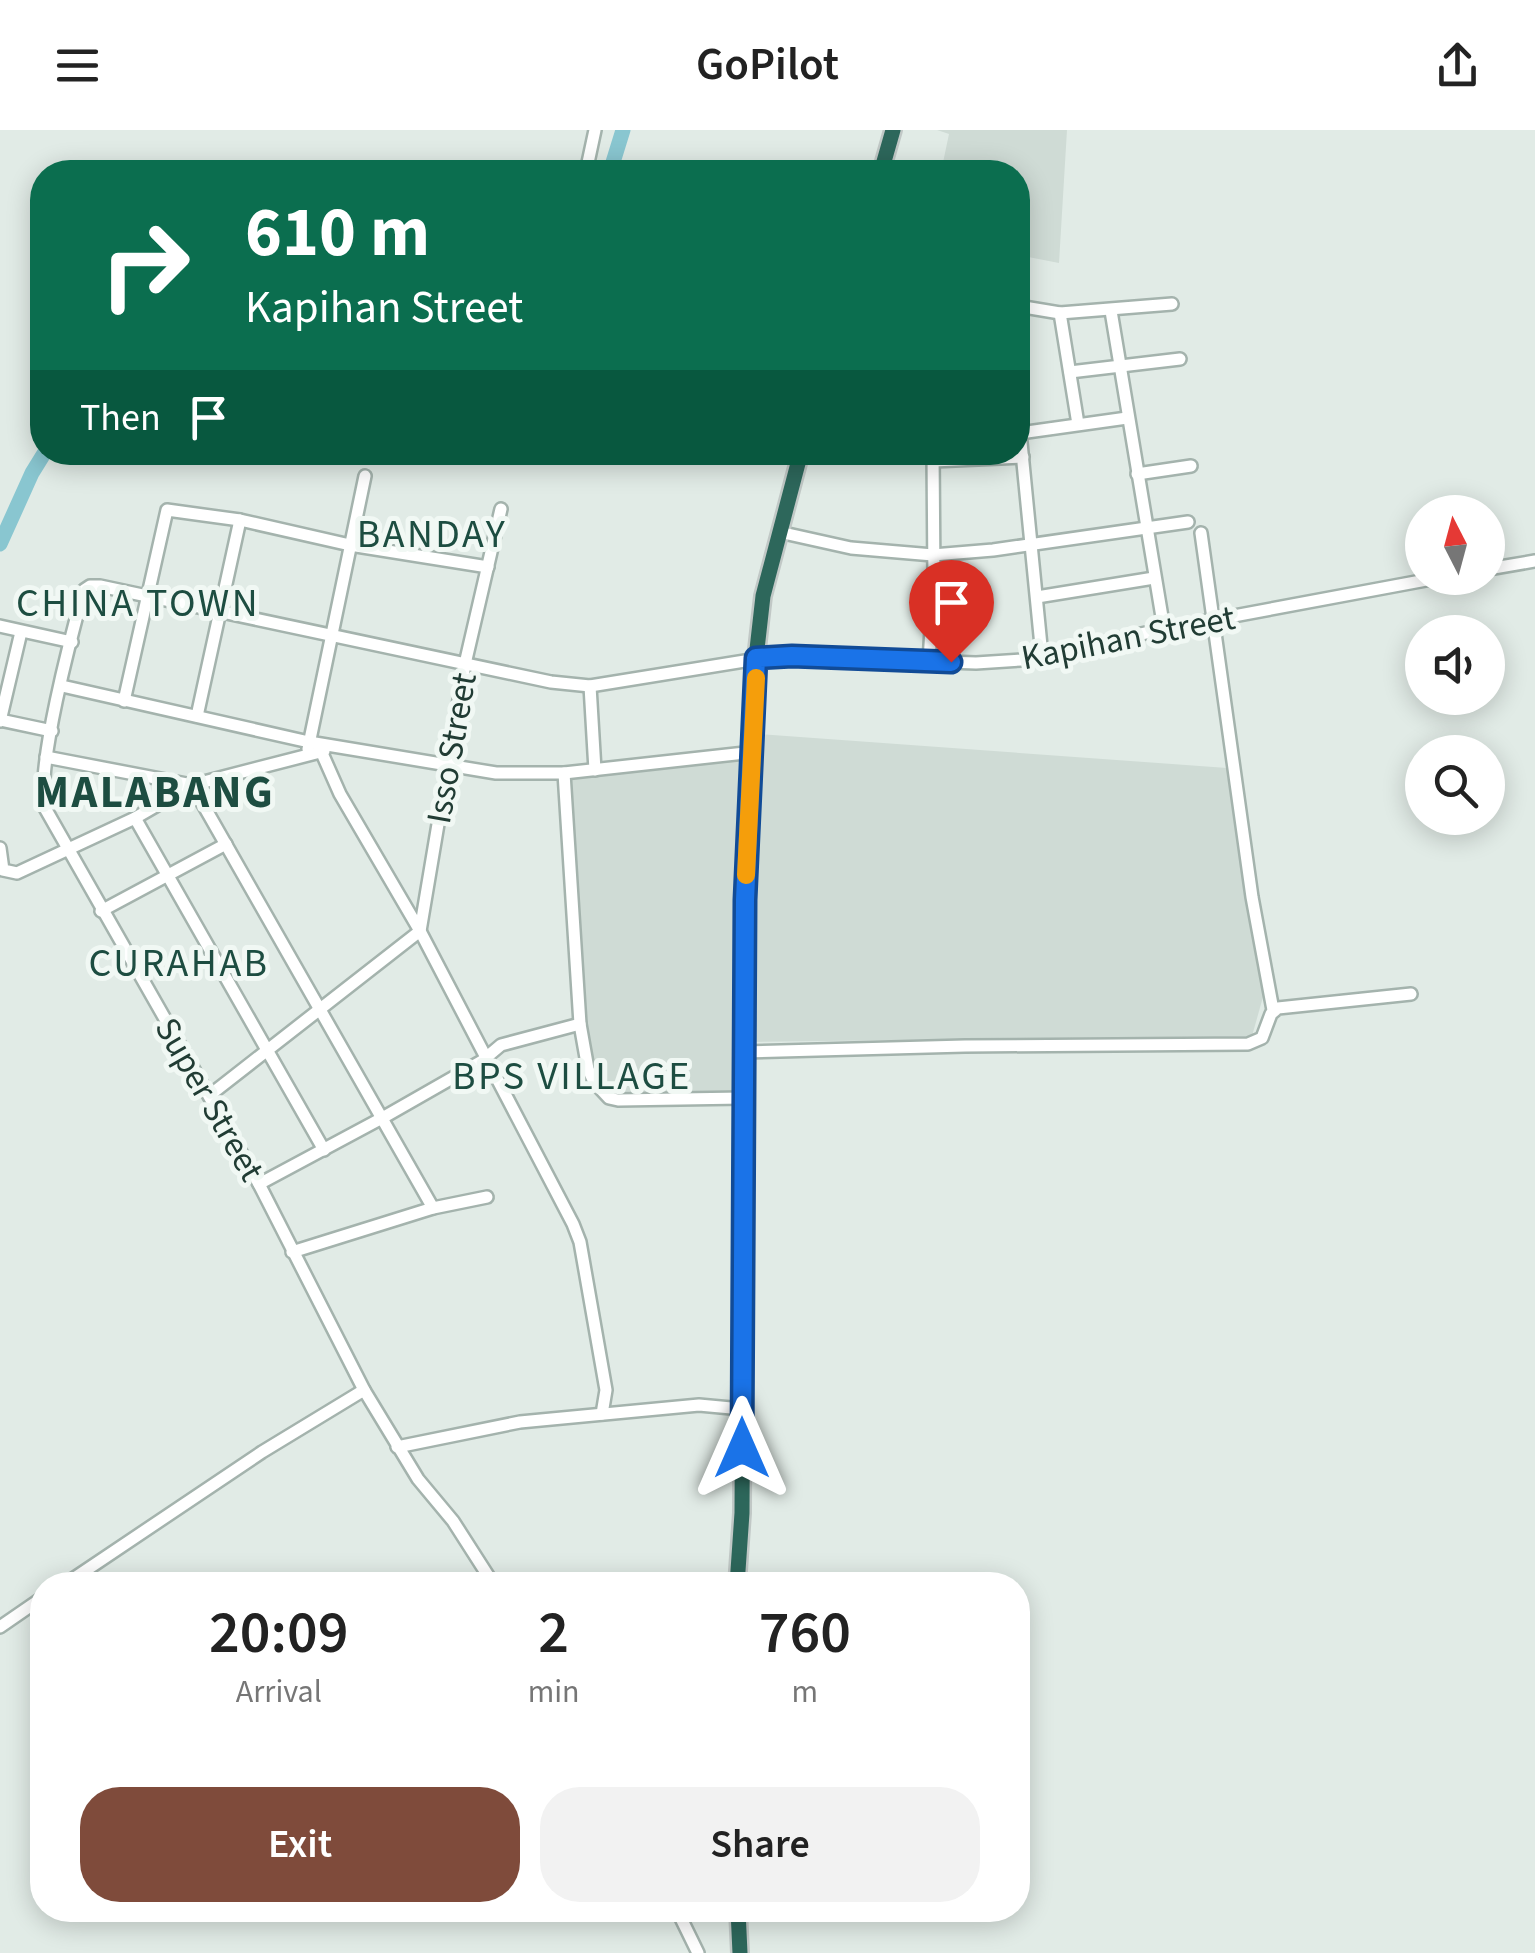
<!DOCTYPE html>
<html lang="en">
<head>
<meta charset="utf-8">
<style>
	:root { --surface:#fff; --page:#f2f2f2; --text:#222; --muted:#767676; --accent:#7f4b3b }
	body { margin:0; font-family:"Source Sans 3",sans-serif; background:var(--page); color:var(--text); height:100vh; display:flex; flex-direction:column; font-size:38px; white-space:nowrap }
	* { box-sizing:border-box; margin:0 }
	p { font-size:32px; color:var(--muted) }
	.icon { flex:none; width:55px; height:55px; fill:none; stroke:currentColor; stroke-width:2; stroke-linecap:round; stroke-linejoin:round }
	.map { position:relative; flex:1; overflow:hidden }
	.side { position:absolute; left:30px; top:1442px; width:1000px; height:350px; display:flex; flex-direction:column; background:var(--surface); border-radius:40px; box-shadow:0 5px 25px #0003 }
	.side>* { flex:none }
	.hud { position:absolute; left:30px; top:30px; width:1000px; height:305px; border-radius:40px; box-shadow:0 5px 25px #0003; background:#0b6e4f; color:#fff; overflow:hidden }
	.needle { width:65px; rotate:354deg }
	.fabs { position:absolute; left:1405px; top:365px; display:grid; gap:20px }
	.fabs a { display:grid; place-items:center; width:100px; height:100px; border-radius:50%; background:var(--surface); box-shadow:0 5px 25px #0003; font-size:50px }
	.pin { position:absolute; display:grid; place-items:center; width:85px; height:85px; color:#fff; margin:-102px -42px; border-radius:50% 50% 50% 0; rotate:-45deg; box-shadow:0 0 10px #0007 }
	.pin .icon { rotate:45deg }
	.me { position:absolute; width:110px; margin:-55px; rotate:0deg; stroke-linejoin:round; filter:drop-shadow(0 0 8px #0008) }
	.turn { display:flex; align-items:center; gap:35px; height:210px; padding:0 50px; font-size:45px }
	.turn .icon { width:130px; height:130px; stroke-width:2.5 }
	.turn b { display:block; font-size:70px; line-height:85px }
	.then { display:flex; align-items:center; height:95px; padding:0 50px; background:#0003; gap:20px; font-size:38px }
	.eta { display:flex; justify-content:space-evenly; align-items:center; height:170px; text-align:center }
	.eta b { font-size:60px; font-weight:600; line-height:70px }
	.button { display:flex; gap:20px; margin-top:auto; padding:20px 50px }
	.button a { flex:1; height:115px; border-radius:40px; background:var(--accent); color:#fff; font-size:40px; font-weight:600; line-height:115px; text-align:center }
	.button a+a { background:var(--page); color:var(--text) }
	header { display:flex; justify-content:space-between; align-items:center; height:130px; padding:0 50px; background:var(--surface); font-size:45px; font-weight:600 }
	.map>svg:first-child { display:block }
	.built { fill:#cfdbd5 }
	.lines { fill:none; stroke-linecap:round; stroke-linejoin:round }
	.river { stroke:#89c6d0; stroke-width:15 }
	.minor-casing { stroke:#a4b3ad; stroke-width:16 }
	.highway-casing { stroke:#c1c8c6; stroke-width:20 }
	.minor { stroke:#fff; stroke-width:11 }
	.highway { stroke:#2d675b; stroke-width:15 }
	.route-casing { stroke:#114b97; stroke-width:25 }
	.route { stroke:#1a73e8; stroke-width:18 }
	.slow { stroke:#f59e0b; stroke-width:18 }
	.labels { text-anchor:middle; stroke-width:10; stroke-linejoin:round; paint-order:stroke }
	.street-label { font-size:35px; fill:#213c34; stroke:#f1f8f4 }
	.quarter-label { font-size:40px; letter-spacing:2.5px; fill:#1d4d41; stroke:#f1f8f4 }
	.district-label { font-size:45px; font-weight:bold; letter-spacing:2.5px; fill:#1d4d41; stroke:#f1f8f4 }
</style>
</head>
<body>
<header><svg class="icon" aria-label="menu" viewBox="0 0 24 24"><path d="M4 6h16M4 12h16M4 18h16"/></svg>GoPilot<svg class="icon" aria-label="share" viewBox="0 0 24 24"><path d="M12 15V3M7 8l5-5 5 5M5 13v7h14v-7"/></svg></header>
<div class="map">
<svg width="1535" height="1823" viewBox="0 0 1535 1823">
	<rect width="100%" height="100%" fill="#e1ebe6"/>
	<!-- built -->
	<g class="built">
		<path d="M937,0h130l-8,133 -41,-8v-83h-77l8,-38z"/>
		<path d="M760,604l467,34 36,229 -11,39 -501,6z"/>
		<path d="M742,631l-6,209v125l-119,3 -21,-18 -9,-35 -18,-270z"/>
	</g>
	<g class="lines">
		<!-- river -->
		<g class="river">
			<path d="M610,42l13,-42"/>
			<path d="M0,414l32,-71 13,-21"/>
		</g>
		<defs>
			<g id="minor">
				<path d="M586,42l9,-42"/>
				<path d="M1018,176l42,7 112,-9"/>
				<path d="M1111,181l53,318"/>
				<path d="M1060,183l18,111"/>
				<path d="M1070,242l110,-13"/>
				<path d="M1018,282l24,244"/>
				<path d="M1020,303l107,-15"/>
				<path d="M933,331l90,-4"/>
				<path d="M1137,344l54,-8"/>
				<path d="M779,402l72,16 82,7 60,-5 195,-28"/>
				<path d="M1201,403l51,364 21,113"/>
				<path d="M1488,439l47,-8"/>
				<path d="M1037,467l117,-19"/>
				<path d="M0,496l72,16"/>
				<path d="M929,531l5,-80 -1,-129"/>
				<path d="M62,556l247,56 187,31h68l190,-21"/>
				<path d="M590,556l5,84"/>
				<path d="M124,571l43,-191 73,10 110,25 138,22"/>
				<path d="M197,586l43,-196"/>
				<path d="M0,590l52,11"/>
				<path d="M0,591l21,-89"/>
				<path d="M308,619l57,-273"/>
				<path d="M321,621l19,43 80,137 153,293 7,18 26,148 -4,24"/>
				<path d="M46,627l146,28 241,423"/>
				<path d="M564,643l16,251 8,45 6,13 15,16 9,2 125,-2"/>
				<path d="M135,688l189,332"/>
				<path d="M0,718l3,22 14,3 118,-55 57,-33 132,-34"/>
				<path d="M101,781l125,-67"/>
				<path d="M742,922l223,-6 283,-2 14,-6 9,-24 7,-6 133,-14"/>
				<path d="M210,965l210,-164 45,-267 36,-155"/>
				<path d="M259,1054l125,-67 98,-56 19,-16 79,-21"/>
				<path d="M292,1122l141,-44 54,-11"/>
				<path d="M397,1317l123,-25 179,-17 43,4"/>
				<path d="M64,1455l198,-133 102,-62"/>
				<path d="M494,1455l-41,-64 -35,-42 -54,-89 -105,-206 -214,-376c-9,-41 26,-172 39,-218l6,-4h10l451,96 39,4 186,-30 200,7 45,-3 143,-31 273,-51"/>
				<path d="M0,1497l42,-29"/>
				<path d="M677,1780l21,43"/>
			</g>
			<g id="highway">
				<path d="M881,42l12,-42"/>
				<path d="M737,1455l5,-72 3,-613 11,-242 7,-62 38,-144"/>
				<path d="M738,1780l2,43"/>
			</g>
		</defs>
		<!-- minor casing -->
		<use href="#minor" class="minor-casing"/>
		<!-- highway casing -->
		<use href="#highway" class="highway-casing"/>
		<!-- minor -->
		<use href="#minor" class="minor"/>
		<!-- highway -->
		<use href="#highway" class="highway"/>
	</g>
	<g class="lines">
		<defs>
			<path id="route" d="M742,1318l3,-548 11,-242 36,-2 159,6"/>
		</defs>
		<!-- route casing -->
		<use href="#route" class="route-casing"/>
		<!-- route -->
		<use href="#route" class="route"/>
		<!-- slow -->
		<path class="slow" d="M746,745l10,-197"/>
	</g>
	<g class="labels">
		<!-- street labels -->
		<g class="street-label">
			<text transform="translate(1128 507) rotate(-11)" y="12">Kapihan Street</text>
			<text transform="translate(451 618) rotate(-80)" y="12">Isso Street</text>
			<text transform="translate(210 969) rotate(60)" y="12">Super Street</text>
		</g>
		<!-- quarter labels -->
		<g class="quarter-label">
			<text x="432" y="417">BANDAY</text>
			<text x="138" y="486">CHINA TOWN</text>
			<text x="179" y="846">CURAHAB</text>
			<text x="572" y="959">BPS VILLAGE</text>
		</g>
		<!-- district labels -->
		<g class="district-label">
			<text x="155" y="677">MALABANG</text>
		</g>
	</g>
</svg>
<div class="fabs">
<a><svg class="needle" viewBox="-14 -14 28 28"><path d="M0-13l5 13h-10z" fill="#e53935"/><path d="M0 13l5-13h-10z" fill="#767676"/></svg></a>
<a><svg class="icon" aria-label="sound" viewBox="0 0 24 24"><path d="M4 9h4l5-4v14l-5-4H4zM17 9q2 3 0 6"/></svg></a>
<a><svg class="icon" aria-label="search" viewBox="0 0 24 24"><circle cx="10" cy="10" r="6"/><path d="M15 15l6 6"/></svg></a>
</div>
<div class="pin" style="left:951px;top:532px;background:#d93025"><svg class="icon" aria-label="arrive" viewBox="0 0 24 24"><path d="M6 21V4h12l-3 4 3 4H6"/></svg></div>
<svg class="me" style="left:742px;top:1318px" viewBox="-20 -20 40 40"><path d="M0-17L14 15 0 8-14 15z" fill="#1a73e8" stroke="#fff" stroke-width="4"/></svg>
<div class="hud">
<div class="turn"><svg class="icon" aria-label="right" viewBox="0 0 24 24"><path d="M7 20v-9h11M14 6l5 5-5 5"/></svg><div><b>610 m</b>Kapihan Street</div></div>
<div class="then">Then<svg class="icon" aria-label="arrive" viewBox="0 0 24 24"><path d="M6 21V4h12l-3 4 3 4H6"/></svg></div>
</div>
<section class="side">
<div class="eta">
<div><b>20:09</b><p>Arrival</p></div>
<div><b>2</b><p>min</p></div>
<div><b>760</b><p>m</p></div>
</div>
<div class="button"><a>Exit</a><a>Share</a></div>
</section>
</div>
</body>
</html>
